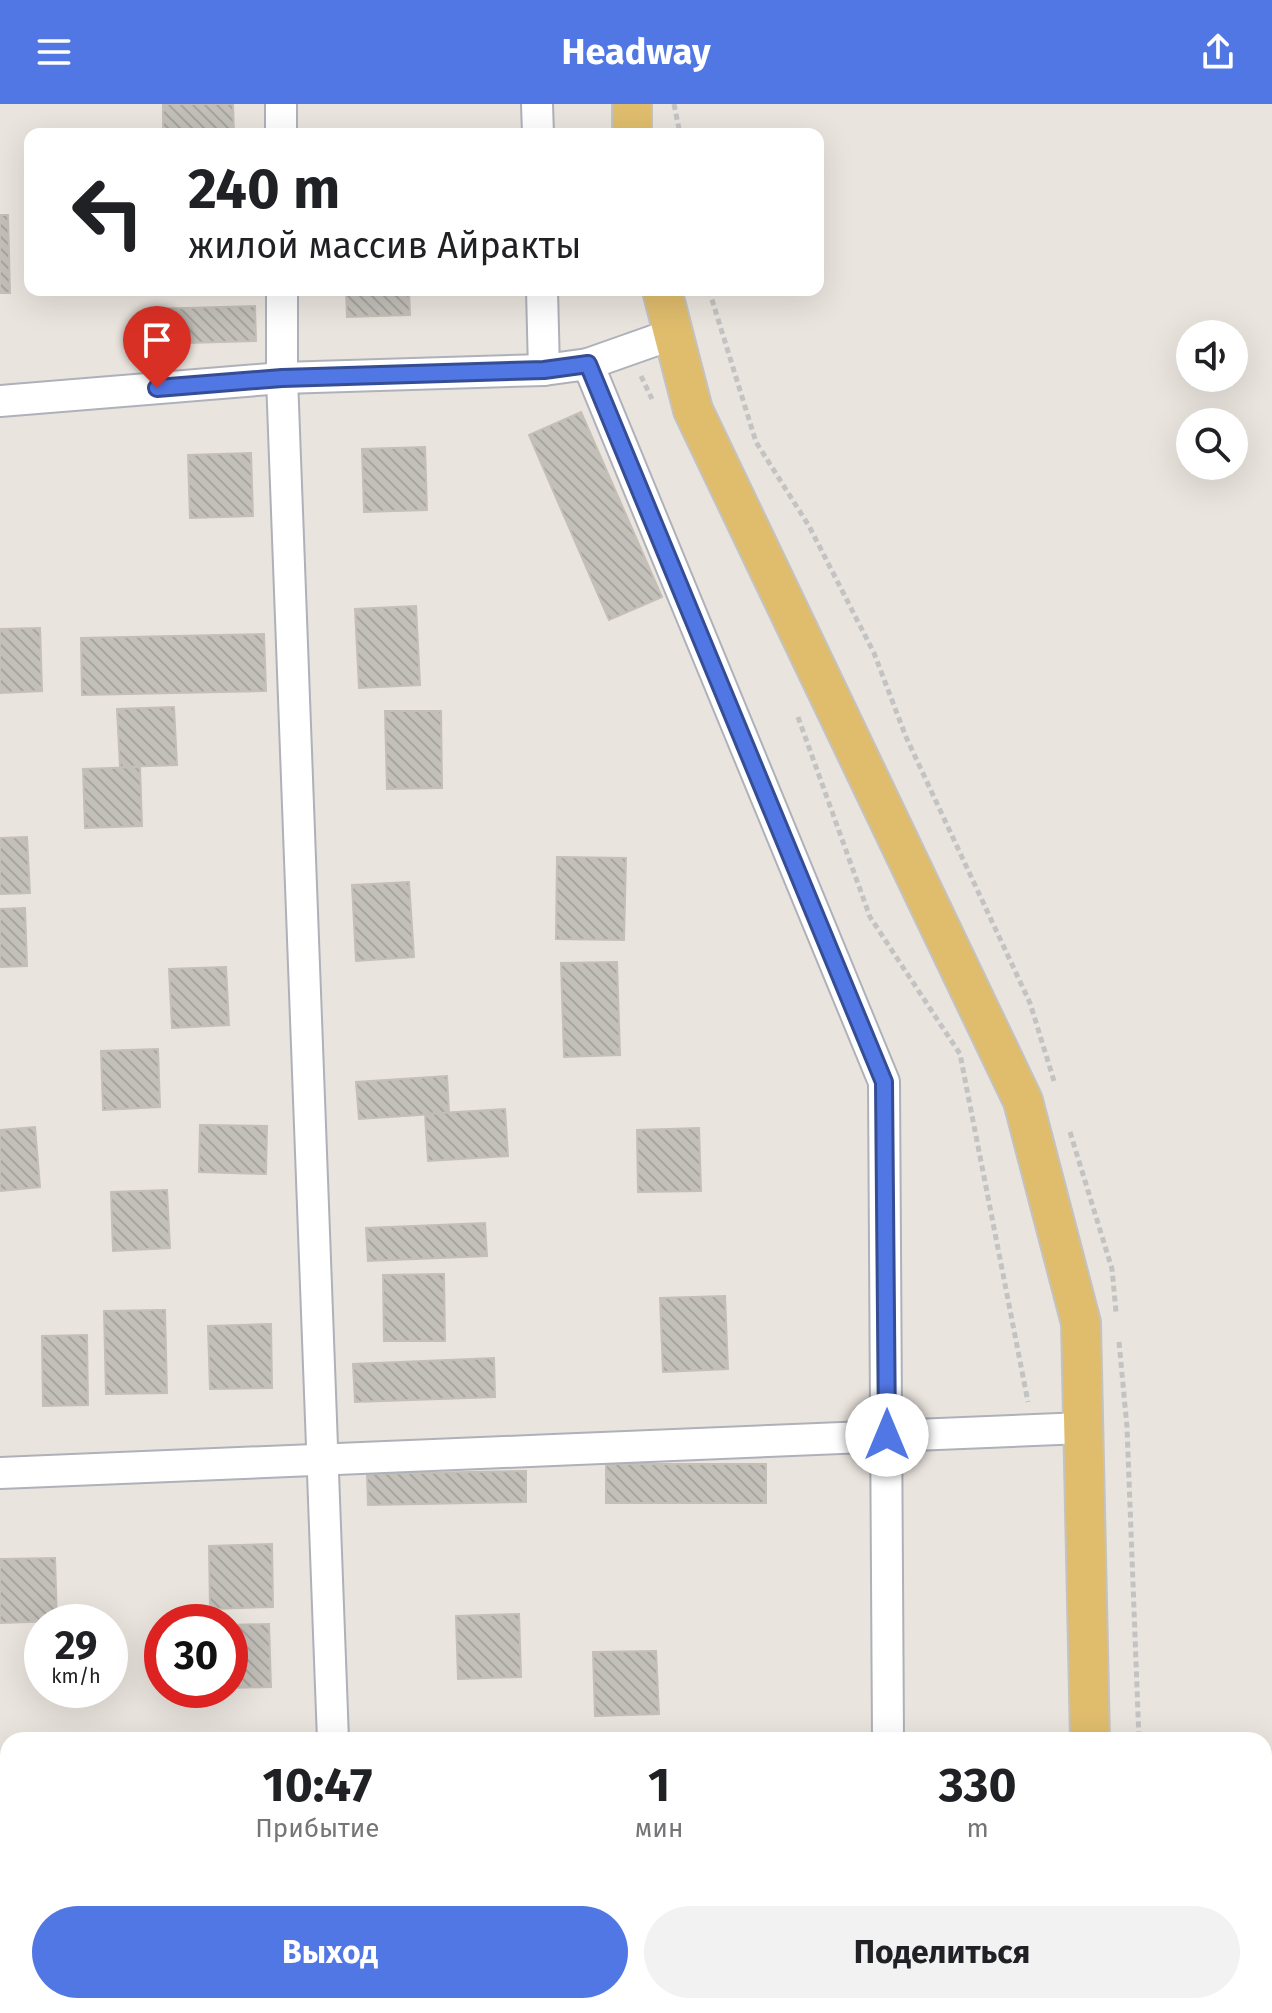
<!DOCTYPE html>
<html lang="ru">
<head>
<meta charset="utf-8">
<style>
	:root { --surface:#fff; --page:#f2f2f2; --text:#202124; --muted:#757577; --accent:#5177e4 }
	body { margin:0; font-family:"Fira Sans",sans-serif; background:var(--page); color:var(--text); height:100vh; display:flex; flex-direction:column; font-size:30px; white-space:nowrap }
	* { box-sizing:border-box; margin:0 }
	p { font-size:26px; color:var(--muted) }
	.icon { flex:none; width:44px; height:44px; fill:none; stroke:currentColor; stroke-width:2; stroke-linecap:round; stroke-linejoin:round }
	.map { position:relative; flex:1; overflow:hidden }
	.panel { position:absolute; left:0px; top:1628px; width:1272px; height:282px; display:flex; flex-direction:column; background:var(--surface); border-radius:24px 24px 0 0; box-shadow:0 8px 32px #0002 }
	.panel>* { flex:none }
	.guide { position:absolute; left:24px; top:24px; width:800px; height:168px; border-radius:16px; box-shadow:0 8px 32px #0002; background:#fff; color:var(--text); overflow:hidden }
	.buttons { position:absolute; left:1176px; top:216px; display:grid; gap:16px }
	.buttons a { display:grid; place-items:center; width:72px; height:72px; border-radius:50%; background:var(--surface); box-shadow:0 8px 32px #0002; font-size:40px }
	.speed { position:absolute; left:24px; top:1500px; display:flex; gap:16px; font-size:40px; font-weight:700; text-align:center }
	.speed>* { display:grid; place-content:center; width:104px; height:104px; border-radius:50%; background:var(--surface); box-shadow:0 8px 32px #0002; line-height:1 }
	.speed small { font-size:20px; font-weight:400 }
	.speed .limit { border:12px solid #d22; background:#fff; color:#111 }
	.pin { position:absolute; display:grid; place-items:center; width:68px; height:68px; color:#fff; margin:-82px -34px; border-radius:50% 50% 50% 0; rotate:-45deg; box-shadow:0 0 8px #0007 }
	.pin .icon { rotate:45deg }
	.me { position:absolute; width:88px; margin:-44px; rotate:0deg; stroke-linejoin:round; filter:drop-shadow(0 0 6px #0008) }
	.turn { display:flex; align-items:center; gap:28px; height:168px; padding:0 32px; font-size:36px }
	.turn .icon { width:104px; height:104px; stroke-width:2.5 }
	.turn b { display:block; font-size:56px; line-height:68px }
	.eta { display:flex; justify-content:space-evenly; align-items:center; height:136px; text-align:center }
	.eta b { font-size:48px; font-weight:700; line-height:56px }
	.cta { display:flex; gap:16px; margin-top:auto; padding:16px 32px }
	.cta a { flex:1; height:92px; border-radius:48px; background:var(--accent); color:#fff; font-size:32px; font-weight:700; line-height:92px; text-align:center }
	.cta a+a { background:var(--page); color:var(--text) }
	header { display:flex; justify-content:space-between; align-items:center; height:104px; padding:0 32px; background:var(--accent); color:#fff; font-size:36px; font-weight:700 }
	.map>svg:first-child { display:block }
	.building { fill:url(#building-back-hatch); stroke:#c5bfb8; stroke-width:2 }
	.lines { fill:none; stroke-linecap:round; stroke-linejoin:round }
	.minor-casing { stroke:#aeb1b9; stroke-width:34 }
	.major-casing { stroke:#c3c3c3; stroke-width:42 }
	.path { stroke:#c3c3c3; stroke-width:5; stroke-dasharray:6 4; stroke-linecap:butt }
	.minor { stroke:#fff; stroke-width:30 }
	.major { stroke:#e0bd6d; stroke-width:38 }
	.route-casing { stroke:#354d94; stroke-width:20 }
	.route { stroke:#5177e4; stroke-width:14 }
</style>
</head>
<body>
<header><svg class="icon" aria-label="menu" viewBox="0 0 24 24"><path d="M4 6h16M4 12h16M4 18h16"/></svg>Headway<svg class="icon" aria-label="share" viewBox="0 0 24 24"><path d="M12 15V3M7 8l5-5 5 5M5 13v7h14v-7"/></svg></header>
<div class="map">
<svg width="1272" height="1909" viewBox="0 0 1272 1909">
	<defs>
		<pattern id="building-back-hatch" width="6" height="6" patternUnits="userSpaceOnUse" patternTransform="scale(2)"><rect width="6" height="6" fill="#c3bfb9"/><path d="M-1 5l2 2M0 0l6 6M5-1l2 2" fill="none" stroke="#a8a49f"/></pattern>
	</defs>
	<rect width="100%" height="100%" fill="#eae4de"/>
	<!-- building -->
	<g class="building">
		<path d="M163,0h70l1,30h-71z"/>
		<path d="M0,111h8l2,78h-10z"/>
		<path d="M346,186h63l1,25 -63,2z"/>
		<path d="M255,202l1,35 -104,3 -2,-35z"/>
		<path d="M581,308l81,185 -53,23 -80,-185z"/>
		<path d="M425,343l2,63 -63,2 -2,-63z"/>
		<path d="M251,349l2,63 -63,2 -2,-63z"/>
		<path d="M416,502l4,79 -61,3 -4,-79z"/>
		<path d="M40,524l2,63 -42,2v-64z"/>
		<path d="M264,530l2,57 -184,4 -1,-57z"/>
		<path d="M174,603l3,58 -57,2 -3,-58z"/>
		<path d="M385,607h56l1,77 -55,1z"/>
		<path d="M140,663l2,59 -57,2 -2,-59z"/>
		<path d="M27,733l3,56 -30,1v-56z"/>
		<path d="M557,753l69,1 -2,82 -68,-1z"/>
		<path d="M409,778l5,75 -58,4 -4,-76z"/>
		<path d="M25,804l2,58 -27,1v-58z"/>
		<path d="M617,858l3,93 -56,2 -3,-94z"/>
		<path d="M226,863l3,58 -57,3 -3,-59z"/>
		<path d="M158,945l2,58 -57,3 -2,-59z"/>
		<path d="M447,972l2,37 -90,6 -3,-37z"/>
		<path d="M505,1005l3,47 -80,5 -3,-47z"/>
		<path d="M200,1021l67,1 -1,48 -67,-2z"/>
		<path d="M35,1023l5,60 -40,4v-61z"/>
		<path d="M699,1024l2,63 -63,1 -1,-62z"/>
		<path d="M167,1086l3,58 -57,3 -2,-59z"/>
		<path d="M485,1119l2,33 -119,5 -2,-33z"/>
		<path d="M444,1170l1,67h-61l-1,-66z"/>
		<path d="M725,1192l3,73 -65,3 -3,-74z"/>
		<path d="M165,1206l2,83 -61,1 -2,-83z"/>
		<path d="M271,1220l1,64 -62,1 -2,-63z"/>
		<path d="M87,1231l1,70 -45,1 -1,-70z"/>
		<path d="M494,1254l1,39 -140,5 -2,-38z"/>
		<rect x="606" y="1360" width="160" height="39"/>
		<path d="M526,1367v31l-158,3 -1,-31z"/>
		<path d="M272,1440l1,63 -63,2 -1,-63z"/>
		<path d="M55,1454l2,63 -57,2v-64z"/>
		<path d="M519,1510l2,63 -63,2 -2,-63z"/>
		<path d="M269,1520l2,63 -41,1v-63z"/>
		<path d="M656,1547l3,63 -64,2 -2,-64z"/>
		<path d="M232,1902h63l1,7h-63z"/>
	</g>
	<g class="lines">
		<defs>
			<g id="minor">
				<path d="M281,0v30"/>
				<path d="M537,0l1,30"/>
				<path d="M282,186v88l51,1362"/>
				<path d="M542,186l2,80"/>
				<path d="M588,260l85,-30"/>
				<path d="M0,297l282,-23 262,-8 44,-6 296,718 4,658"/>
				<path d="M0,1369c361,-13 722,-32 1083,-45"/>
				<path d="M1264,1846l8,-1"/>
				<path d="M342,1902v7"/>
				<path d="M889,1902v7"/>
			</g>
			<g id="major">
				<path d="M632,30v-30"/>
				<path d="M662,186l31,120 330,691 58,222 9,417"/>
				<path d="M1096,1902v7"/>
			</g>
		</defs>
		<!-- minor casing -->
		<use href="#minor" class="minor-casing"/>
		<!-- major casing -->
		<use href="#major" class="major-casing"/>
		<!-- path -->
		<g class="path">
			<path d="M674,0l6,30"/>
			<path d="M709,186l47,152 53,84 65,127 32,84 124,266 24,78"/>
			<path d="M641,272l11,23"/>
			<path d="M798,613l72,200 90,137 68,348"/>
			<path d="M1070,1028l42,137 4,43"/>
			<path d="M1119,1238l8,85 12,313"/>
		</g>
		<!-- minor -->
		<use href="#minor" class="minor"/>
		<!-- major -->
		<use href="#major" class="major"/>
	</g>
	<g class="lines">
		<defs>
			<path id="route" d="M157,284l125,-10 262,-8 44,-6 296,718 3,353"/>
		</defs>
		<!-- route casing -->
		<use href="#route" class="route-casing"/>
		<!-- route -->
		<use href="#route" class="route"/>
	</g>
</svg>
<div class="buttons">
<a><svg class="icon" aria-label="sound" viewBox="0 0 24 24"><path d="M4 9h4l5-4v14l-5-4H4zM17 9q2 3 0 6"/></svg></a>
<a><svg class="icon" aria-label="search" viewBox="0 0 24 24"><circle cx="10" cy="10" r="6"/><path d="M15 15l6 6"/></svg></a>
</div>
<div class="speed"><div>29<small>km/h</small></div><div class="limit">30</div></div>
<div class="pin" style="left:157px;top:284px;background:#d93025"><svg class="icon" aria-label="arrive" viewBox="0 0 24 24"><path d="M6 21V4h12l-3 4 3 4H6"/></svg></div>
<svg class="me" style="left:887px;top:1331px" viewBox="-20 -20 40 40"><circle r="19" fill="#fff"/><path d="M0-13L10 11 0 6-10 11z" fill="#5177e4"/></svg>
<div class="guide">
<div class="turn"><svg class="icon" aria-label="left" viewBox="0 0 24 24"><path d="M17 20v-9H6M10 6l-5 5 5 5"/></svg><div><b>240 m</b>жилой массив Айракты</div></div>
</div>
<section class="panel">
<div class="eta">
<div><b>10:47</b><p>Прибытие</p></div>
<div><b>1</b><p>мин</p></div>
<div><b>330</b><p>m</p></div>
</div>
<div class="cta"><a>Выход</a><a>Поделиться</a></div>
</section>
</div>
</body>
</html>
